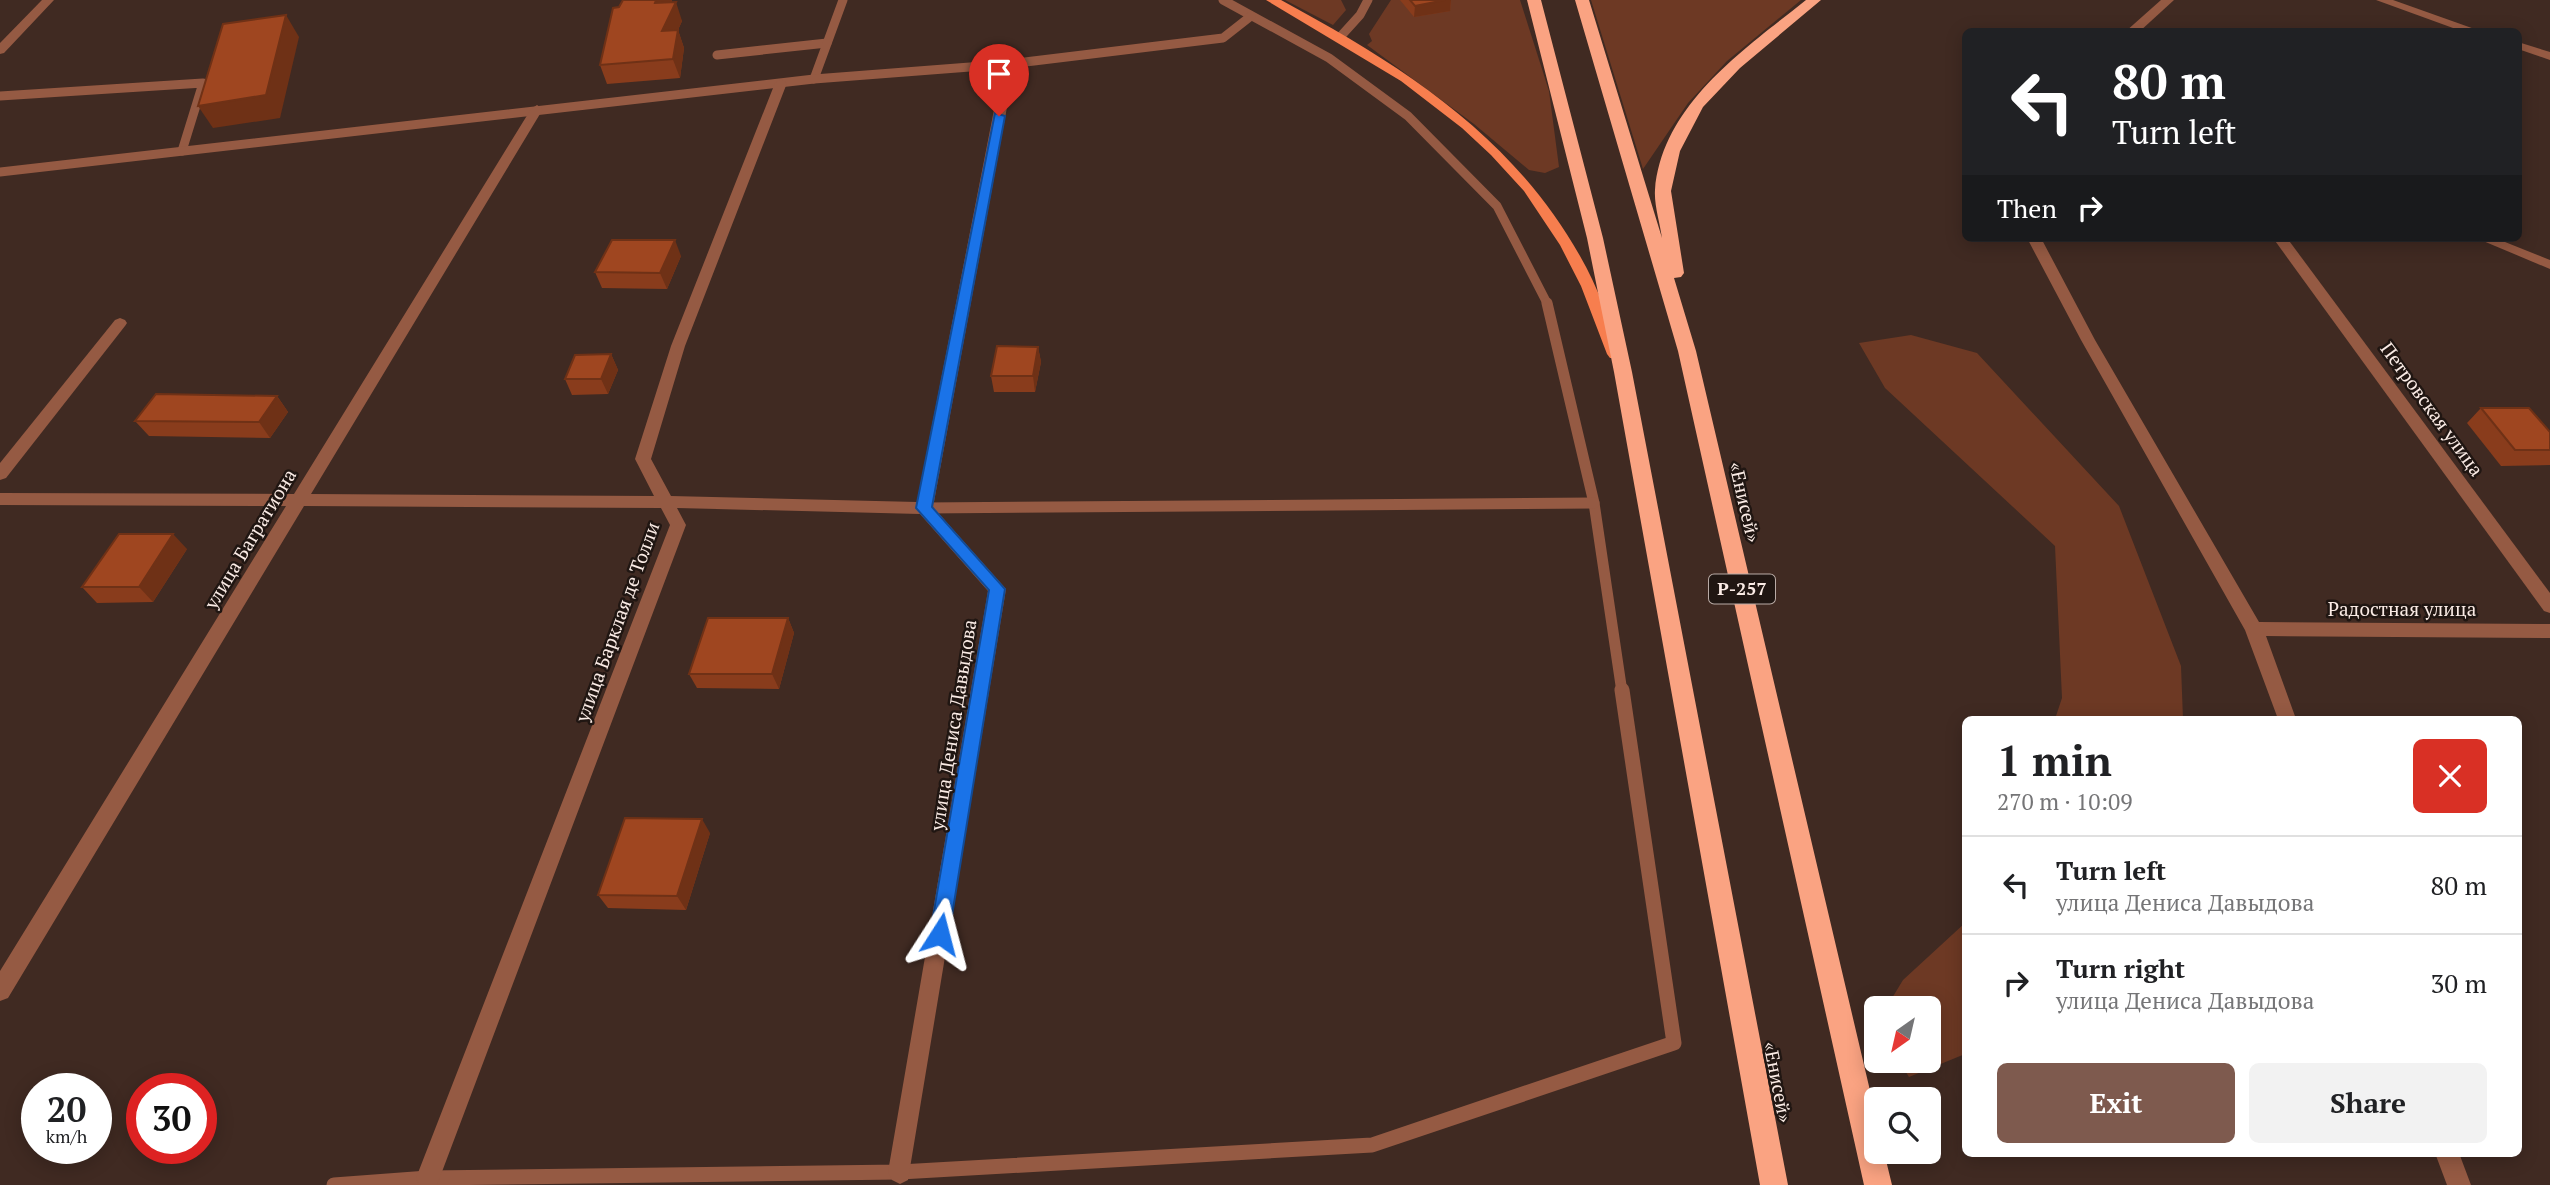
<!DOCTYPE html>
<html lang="en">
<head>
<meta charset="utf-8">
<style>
	:root { --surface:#fff; --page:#f2f2f2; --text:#202124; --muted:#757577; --line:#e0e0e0; --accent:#7e5a4e }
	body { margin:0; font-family:"PT Serif",serif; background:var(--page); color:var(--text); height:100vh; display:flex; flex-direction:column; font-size:26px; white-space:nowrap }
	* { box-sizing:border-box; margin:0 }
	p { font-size:23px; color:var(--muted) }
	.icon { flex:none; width:38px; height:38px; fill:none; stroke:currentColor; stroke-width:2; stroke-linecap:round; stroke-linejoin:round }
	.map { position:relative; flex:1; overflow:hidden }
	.panel { position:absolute; left:1962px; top:716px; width:560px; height:441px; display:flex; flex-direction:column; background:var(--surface); border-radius:10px; box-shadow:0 4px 18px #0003 }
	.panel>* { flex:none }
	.guide { position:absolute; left:1962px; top:28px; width:560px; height:214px; border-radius:10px; box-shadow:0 4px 18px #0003; background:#202124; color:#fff; overflow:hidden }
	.needle { width:46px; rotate:214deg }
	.fabs { position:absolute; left:1864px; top:996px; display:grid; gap:14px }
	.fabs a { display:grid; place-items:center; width:77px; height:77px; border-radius:10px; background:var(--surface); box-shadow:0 4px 18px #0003; font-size:35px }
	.speed { position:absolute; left:21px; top:1073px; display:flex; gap:14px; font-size:35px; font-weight:700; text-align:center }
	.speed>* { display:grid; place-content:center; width:91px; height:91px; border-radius:50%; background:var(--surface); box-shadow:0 4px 18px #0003; line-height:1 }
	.speed small { font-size:18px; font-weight:400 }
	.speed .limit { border:10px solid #d22; background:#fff; color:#111 }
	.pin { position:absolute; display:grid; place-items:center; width:60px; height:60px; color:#fff; margin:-72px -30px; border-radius:50% 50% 50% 0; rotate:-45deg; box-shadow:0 0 7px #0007 }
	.pin .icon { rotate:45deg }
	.me { position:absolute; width:77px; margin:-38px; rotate:9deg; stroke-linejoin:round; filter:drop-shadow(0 0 5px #0008) }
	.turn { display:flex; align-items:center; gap:24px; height:147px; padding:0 35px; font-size:32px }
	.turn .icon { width:91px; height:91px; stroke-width:2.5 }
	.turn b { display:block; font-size:49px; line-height:60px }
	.then { display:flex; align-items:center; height:66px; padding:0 35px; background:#0003; gap:14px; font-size:26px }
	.round { display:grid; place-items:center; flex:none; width:74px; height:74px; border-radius:10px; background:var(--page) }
	.head { display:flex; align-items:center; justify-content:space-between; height:119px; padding:0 35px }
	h1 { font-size:42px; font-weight:700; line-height:52px }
	.action { display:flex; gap:14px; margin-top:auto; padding:14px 35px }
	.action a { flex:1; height:80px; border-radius:10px; background:var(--accent); color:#fff; font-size:28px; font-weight:700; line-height:80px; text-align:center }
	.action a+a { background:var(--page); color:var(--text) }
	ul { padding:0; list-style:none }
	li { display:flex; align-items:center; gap:21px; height:98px; padding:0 35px; border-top:2px solid var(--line) }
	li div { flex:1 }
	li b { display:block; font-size:26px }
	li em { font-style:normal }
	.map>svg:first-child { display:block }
	.green { fill:#6d3924 }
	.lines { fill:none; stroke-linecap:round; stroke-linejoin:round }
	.lane-far2 { stroke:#955a43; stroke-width:9 }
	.lane-far1 { stroke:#955a43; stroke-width:11 }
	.lane { stroke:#955a43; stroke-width:15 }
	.street { fill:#955a43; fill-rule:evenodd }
	.primary { fill:#f77e4e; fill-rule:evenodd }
	.highway { fill:#faa382; fill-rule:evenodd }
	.wall { fill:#893c1c }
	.shaded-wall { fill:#6f3116 }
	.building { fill:#9f4620; stroke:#6f3116; stroke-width:2 }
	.route { fill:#1a73e8; stroke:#114b97; stroke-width:2 }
	.labels { text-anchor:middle; stroke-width:5; stroke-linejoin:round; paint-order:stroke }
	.shield { fill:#201612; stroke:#b9aba6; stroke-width:2 }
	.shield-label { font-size:18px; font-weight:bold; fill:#faebe5 }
	.street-label { font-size:19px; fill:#faebe5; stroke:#201612 }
</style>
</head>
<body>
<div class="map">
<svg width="2550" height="1185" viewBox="0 0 2550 1185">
	<rect width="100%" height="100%" fill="#402a22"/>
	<!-- green -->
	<g class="green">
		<path d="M1285,0h56l5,10 -13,15z"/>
		<path d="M1391,0h129l29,91 10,76 -14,6 -16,-3 -55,-46 -107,-79 5,-4 -3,-7z"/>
		<path d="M1591,0h210l-74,61 -39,42 -45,66z"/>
		<path d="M1911,335l66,18 142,153 62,160 2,53h-128l7,-21 -7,-152 -170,-158 -26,-45z"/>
		<path d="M1965,923v131l-56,23 -10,-16 29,-1v-52h-42l17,-28z"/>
	</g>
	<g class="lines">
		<!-- lane-far2 -->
		<g class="lane-far2">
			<path d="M1223,0l106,58 79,58 89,90 51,99"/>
			<path d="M1341,36l19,-21 8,-15"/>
			<path d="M717,55l110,-12"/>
			<path d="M814,79l29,-79"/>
			<path d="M0,96l203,-13 -21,68"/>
			<path d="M0,172l814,-93 195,-15 214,-26 28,-22"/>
		</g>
		<!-- lane-far1 -->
		<g class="lane-far1">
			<path d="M1547,303l47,200 28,189"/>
			<path d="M924,508l670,-5"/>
		</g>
		<!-- lane -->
		<path class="lane" d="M334,1185l94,-7 472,-6 472,-27 302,-102 -52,-353"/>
		<!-- street -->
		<g class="street">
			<path d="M42,0h12l-50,53 -4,1v-11z"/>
			<path d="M2161,0h13l-35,32h-14z"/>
			<path d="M2376,0h17l90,32h-19z"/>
			<path d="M2518,42l32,10v8l-32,-11z"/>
			<path d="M1009,60l6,4 -82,443 73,82 -98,591 -8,4 -8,-4 -4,-8 100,-581 -68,-77 -243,-6 9,17 -249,660h-18l-3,-7 254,-653 -9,-17 -357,-2 -296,492 -8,3v-30l286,-465 -286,-1v-12l294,1 237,-385 6,-4 6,4 -232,385 343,2 -19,-37 36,-113 104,-263 6,-4 6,4 -102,263 -34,113 20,37 246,6 86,-438z"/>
			<path d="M2027,238h14l54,102 164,282 291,2v14l-284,-2 30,83h-18l-33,-89 -164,-290z"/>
			<path d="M2273,238h14l263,355v20l-6,-2z"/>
			<path d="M2476,238h19l55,22v9z"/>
			<path d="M120,318l5,2 2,3 -2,3 -119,152 -6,2v-17l115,-143z"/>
			<path d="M2435,1153h24l12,32h-24z"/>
		</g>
		<!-- primary -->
		<path class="primary" d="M1266,0h15c120,65 230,134 299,256 18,31 29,65 43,98l-3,4h-10l-3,-4 -26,-68 -21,-41 -36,-54 -33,-36 -29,-27 -61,-47z"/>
		<!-- highway -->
		<g class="highway">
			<path d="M1527,0h14l62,238 29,134 156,813h-28l-146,-813 -27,-134z"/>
			<path d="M1575,0h14l73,238c-2,-15 -8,-33 -7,-48 7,-86 90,-141 151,-190h15l-81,68 -37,39 -23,44 -9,40 13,82 -3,4 -7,1 22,73 180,765v36h8l8,33h-28l-186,-834z"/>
		</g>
	</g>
	<!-- wall -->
	<g class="wall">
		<path d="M623,0h49l-1,3 11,18 -4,9 6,18 -4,30 -73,6 -7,-19 19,-58z"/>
		<path d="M1400,0h51l-1,11 -36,6z"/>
		<path d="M681,256l-14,33 -65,-1 -7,-16z"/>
		<path d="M1038,347l3,15 -6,30h-41l-3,-16z"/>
		<path d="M611,354l7,16 -10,24 -36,1 -7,-16z"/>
		<path d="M277,396l11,16 -18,26 -121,-2 -14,-15z"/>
		<path d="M2481,408l69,24v33l-49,1 -34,-43z"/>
		<path d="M187,549l-34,53 -56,1 -15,-16z"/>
		<path d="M788,618l6,15 -15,56 -82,-1 -8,-14z"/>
		<path d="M710,833l-24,77 -78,-2 -10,-13z"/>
	</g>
	<!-- shaded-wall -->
	<g class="shaded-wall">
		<path d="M656,0h16l-11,21 -6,-18z"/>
		<path d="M1445,0h6l-1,11 -36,6 1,-11z"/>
		<path d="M676,2l6,19 -4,9 6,18 -4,30 -18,-47z"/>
		<path d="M286,15l13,22 -19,81 -67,10 -15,-22z"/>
		<path d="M675,240l6,16 -14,33 -7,-16z"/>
		<path d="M1038,347l3,15 -6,30 -2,-16z"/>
		<path d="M611,354l7,16 -10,24 -7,-15z"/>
		<path d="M277,396l11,16 -18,26 -11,-16z"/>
		<path d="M173,534l14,15 -34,53 -14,-15z"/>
		<path d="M788,618l6,15 -15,56 -7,-15z"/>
		<path d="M702,819l8,14 -24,77 -9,-14z"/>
	</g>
	<!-- building -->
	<g class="building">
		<path d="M623,0h33l-1,3 21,-1 -14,29 16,-1 -5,29 -73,6 13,-57 6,-1z"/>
		<path d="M1410,0h35l-30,6z"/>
		<path d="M286,15l-20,80 -68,11 25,-82z"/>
		<path d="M612,240h63l-15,33 -65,-1z"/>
		<path d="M997,346l41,1 -5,29h-42z"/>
		<path d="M611,354l-10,25h-36l10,-24z"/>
		<path d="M156,394l121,2 -18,26 -124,-1z"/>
		<path d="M2481,408h48l21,24v18h-35z"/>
		<path d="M119,534h54l-34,53h-57z"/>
		<path d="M708,618h80l-16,56h-83z"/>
		<path d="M625,818l77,1 -25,77 -79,-1z"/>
	</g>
	<!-- route -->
	<path class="route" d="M995,113l10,3 -73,391 73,82 -56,345 -3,6 -6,2 -7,-2 -3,-6 59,-344 -73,-82z"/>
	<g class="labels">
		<!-- shield labels -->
		<rect class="shield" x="1709" y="574.5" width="66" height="29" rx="5"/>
		<g class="shield-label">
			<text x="1742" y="595">Р-257</text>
		</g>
		<!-- street labels -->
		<g class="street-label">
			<text transform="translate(2432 409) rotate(54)" y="7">Петровская улица</text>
			<text transform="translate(1745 502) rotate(77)" y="7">«Енисей»</text>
			<text transform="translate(250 539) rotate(-59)" y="7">улица Багратиона</text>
			<text x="2402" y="616">Радостная улица</text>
			<text transform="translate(617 622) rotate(-70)" y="7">улица Барклая де Толли</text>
			<text transform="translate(953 725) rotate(-81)" y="7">улица Дениса Давыдова</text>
			<text transform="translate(1778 1082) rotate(79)" y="7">«Енисей»</text>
		</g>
	</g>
</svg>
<div class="fabs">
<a><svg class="needle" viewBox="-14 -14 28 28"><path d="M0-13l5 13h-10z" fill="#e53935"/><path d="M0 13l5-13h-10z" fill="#757577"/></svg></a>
<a><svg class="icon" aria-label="search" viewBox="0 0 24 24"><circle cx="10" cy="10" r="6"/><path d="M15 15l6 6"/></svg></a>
</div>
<div class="speed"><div>20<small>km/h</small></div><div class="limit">30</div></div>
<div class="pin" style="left:999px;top:116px;background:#d93025"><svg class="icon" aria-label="arrive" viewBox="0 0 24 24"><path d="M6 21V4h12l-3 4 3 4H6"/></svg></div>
<svg class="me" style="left:940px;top:934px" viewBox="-20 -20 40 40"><path d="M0-17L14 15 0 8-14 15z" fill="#1a73e8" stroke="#fff" stroke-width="4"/></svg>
<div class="guide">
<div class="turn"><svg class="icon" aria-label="left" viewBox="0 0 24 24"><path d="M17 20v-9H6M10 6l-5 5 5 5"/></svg><div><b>80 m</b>Turn left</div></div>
<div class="then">Then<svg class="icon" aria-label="right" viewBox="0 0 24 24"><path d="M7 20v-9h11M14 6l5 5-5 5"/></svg></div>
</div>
<section class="panel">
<div class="head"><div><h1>1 min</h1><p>270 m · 10:09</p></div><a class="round" style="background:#d93025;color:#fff"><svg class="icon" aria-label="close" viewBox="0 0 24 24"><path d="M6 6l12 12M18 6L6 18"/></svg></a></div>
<ul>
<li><svg class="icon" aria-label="left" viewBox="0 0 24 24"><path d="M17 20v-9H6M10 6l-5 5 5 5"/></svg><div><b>Turn left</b><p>улица Дениса Давыдова</p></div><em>80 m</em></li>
<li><svg class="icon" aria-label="right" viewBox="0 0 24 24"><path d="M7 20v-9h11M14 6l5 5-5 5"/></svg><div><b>Turn right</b><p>улица Дениса Давыдова</p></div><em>30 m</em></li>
</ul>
<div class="action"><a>Exit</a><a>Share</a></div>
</section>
</div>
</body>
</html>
